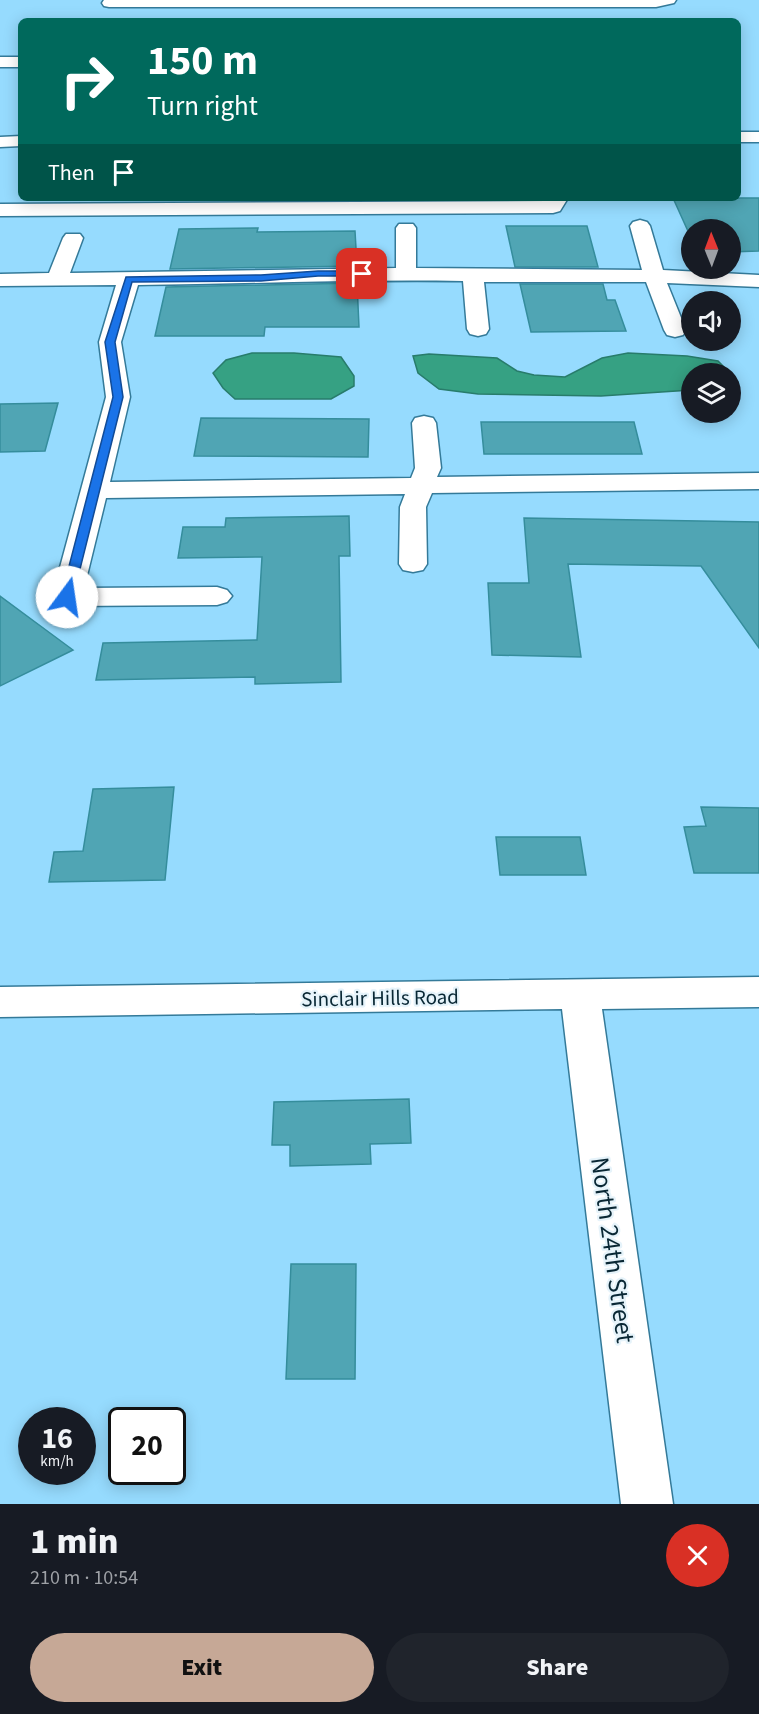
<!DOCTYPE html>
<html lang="en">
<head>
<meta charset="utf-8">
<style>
	:root { --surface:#171b24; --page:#20242c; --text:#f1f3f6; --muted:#9ea1a6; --accent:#c6a896 }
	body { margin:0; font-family:"Source Sans 3",sans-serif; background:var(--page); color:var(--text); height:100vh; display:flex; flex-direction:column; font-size:22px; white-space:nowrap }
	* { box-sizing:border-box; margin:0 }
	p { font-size:20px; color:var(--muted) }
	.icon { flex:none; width:33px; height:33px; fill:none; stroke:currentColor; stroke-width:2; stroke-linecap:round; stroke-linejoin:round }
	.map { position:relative; height:1504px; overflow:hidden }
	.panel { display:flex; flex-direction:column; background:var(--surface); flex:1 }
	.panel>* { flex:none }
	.guide { position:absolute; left:18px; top:18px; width:723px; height:183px; border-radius:9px; box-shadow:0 3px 15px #0003; background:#00695c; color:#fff; overflow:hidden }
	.needle { width:39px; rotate:359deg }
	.fabs { position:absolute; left:681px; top:219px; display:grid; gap:12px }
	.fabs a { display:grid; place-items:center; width:60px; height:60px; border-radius:50%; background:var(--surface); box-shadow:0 3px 15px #0003; font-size:30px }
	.speed { position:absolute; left:18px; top:1407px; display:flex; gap:12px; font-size:30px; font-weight:700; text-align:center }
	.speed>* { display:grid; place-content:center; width:78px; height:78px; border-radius:50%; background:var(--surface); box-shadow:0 3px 15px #0003; line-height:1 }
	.speed small { font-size:15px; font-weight:400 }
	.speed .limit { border:3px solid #111; border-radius:9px; background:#fff; color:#111 }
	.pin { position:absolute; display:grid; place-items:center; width:51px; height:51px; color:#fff; margin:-26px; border-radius:12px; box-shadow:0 3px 9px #0006 }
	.me { position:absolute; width:66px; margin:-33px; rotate:14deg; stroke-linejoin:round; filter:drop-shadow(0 0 4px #0008) }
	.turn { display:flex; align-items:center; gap:21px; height:126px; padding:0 30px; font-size:27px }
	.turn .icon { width:78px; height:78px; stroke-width:2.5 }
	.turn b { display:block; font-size:42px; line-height:51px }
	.then { display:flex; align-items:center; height:57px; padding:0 30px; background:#0003; gap:12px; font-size:22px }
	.round { display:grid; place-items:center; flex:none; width:63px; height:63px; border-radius:32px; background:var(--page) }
	.overview { display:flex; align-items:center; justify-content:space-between; height:102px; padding:0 30px }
	h1 { font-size:36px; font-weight:800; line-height:45px }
	.primary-button { display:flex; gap:12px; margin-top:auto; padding:12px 30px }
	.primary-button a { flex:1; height:69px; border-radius:36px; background:var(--accent); color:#111; font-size:24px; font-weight:800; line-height:69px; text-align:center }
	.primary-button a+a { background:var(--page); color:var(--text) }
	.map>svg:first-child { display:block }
	.water { fill:#36a183; stroke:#287c6b; stroke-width:1.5 }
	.building { fill:#50a5b4; stroke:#358d9c; stroke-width:1.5 }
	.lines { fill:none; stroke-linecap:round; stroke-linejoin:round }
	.minor-casing { stroke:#347a99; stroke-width:3 }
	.minor { fill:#fff; fill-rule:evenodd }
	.route { fill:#1a73e8; stroke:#114b97; stroke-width:1.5 }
	.labels { text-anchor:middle; stroke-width:4.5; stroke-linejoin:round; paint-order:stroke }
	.street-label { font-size:21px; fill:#092734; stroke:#e6f3fa }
	.near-street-label { font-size:26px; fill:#092734; stroke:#e6f3fa }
</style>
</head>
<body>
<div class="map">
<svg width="759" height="1504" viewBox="0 0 759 1504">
	<rect width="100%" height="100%" fill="#96dbfe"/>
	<!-- water -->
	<g class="water">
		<path d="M252,353h42l47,4 13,19v10l-23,13h-96l-12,-11 -10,-15 13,-13z"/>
		<path d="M628,353l59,3 31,5 11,11 -37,2 -1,16 -90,6 -123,-2 -39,-5 -21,-16 -5,-17 16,-2 68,4 20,13 17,4 31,2 37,-19z"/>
	</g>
	<!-- building -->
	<g class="building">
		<path d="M673,198h86v53l-29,1v-22h-38v10z"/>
		<path d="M506,226h81l11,41h-83z"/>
		<path d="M258,228l-1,4 98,-1 2,35 -187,3 9,-40z"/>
		<path d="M357,283l2,44h-94l-1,9h-109l11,-49z"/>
		<path d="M520,284h83l4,16h8l11,31 -95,1z"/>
		<path d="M58,403l-13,48 -45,1v-48z"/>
		<path d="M201,418l168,1 -1,38 -174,-1z"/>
		<path d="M481,422h153l8,32h-158z"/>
		<path d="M349,516l1,40h-11l2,126 -86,2v-7l-159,3 7,-37 154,-3 5,-83 -84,1 5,-31h42l1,-9z"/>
		<path d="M524,518l235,4v126l-58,-82 -133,-2 13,93 -89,-2 -4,-72h41z"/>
		<path d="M0,596l73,54 -73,36z"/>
		<path d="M174,787l-9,93 -116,2 5,-30 29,-1 10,-62z"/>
		<path d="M701,807l58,1v65h-65l-10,-46 22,-1z"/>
		<path d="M496,837h84l6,38h-86z"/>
		<path d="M409,1099l2,44 -41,1 1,20 -81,2v-21h-18l2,-43z"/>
		<path d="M291,1264h65l-1,115h-69z"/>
	</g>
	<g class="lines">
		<defs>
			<g id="minor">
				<path d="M104,0h572l-2,3 -18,4h-547l-5,-1 -2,-3z"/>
				<rect x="0" y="57" width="21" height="10"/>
				<rect x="738" y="132" width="21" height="10"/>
				<path d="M21,136v10l-21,1v-10z"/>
				<path d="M548,198h20l-8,13 -7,2 -553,3v-12l547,-3z"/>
				<path d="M640,220l7,2 3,4 13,44 96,5v12l-92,-4 19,47 -3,5 -8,2 -8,-2 -3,-5 -18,-48h-162l5,47 -3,5 -8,2 -8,-2 -3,-5 -4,-48c-109,-2 -217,3 -325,4l-17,57 9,55 -20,85 301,-4 4,-10 -3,-45 3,-5 9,-2 9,2 3,5 5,45 -4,9 322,-4v16l-327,4 -6,14 1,57 -4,6 -10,2 -10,-2 -4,-6 1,-57 5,-13 -299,4 -22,90 133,-1 10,3 5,6 -5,6 -10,3 -150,1 -10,-3 -5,-6 54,-200 -7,-55 17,-57 -116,1v-12l49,-1 14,-35 3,-4h14l3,4 -13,35 326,-5v-40l3,-4h14l3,4v40l226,2 -12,-44 3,-4z"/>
				<path d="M759,977v30l-157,2 71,495h-52l-59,-495 -562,8v-30z"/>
			</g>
		</defs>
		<!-- minor casing -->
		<use href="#minor" class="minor-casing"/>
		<!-- minor -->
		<use href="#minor" class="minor"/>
	</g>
	<!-- route -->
	<path class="route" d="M318,271h44l4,3 -4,2h-44l-57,5 -129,1 -17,60 8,55 -50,200 -6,3 -4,-1 -2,-2 52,-200 -8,-55 21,-65 135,-2z"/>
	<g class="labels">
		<!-- street labels -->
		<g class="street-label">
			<text transform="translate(380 998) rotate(-1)" y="7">Sinclair Hills Road</text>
		</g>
		<!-- near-street labels -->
		<g class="near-street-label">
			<text transform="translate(613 1250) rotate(82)" y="9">North 24th Street</text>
		</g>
	</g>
</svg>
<div class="fabs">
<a><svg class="needle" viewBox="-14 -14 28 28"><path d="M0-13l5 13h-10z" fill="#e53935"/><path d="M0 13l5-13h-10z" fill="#9ea1a6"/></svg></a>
<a><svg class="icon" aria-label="sound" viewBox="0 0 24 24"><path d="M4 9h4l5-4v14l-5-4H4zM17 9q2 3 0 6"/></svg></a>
<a><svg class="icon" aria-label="layers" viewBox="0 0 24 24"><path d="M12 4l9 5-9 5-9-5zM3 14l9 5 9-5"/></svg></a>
</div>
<div class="speed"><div>16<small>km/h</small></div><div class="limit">20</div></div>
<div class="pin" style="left:362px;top:274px;background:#d93025"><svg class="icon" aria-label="arrive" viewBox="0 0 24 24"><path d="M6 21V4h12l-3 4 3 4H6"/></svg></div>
<svg class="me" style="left:67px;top:597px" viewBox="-20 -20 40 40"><circle r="19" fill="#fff"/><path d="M0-13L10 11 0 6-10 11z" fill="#1a73e8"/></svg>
<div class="guide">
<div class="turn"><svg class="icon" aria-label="right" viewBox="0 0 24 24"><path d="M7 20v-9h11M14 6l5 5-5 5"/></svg><div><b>150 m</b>Turn right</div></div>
<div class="then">Then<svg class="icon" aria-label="arrive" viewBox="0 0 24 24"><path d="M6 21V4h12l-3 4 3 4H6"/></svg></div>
</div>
</div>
<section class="panel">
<div class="overview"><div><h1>1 min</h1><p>210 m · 10:54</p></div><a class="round" style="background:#d93025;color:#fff"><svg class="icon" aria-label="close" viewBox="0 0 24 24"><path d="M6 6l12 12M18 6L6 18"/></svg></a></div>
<div class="primary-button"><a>Exit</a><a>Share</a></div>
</section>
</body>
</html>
